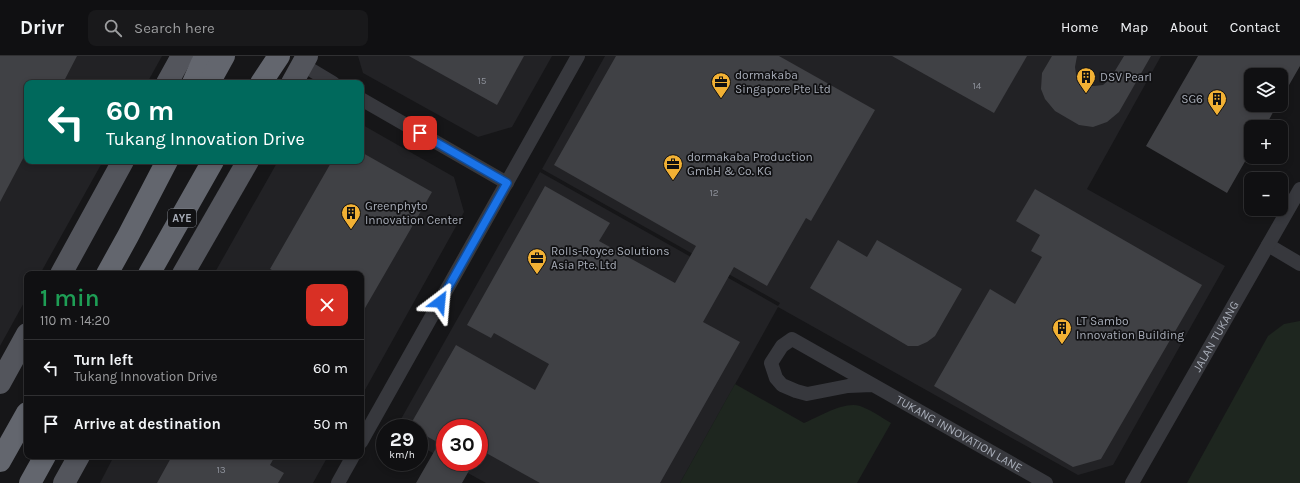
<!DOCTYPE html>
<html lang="en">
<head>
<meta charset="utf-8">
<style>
	:root { --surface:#101012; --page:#19191b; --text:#f1f3f6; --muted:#9c9d9f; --line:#303032 }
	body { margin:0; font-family:Karla,sans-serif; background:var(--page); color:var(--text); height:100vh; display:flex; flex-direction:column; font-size:15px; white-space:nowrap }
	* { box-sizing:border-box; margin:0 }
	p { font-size:13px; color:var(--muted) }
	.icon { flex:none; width:22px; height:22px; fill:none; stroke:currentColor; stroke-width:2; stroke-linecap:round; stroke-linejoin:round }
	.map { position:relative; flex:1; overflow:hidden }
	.details { position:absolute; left:24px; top:215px; width:340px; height:188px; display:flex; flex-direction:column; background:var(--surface); border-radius:8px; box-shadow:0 2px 6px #0003,0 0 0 1px var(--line) }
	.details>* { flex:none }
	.hud { position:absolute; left:24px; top:24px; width:340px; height:84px; border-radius:8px; box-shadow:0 2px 6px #0003,0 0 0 1px var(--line); background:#00695c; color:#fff; overflow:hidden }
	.controls { position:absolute; left:1244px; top:12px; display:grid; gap:8px }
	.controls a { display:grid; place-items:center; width:44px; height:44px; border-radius:8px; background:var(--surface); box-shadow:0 2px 6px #0003,0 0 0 1px var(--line); font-size:20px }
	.speed { position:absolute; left:376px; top:363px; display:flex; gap:8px; font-size:20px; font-weight:700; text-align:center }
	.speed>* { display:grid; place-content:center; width:52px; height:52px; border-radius:50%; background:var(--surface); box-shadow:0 2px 6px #0003,0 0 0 1px var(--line); line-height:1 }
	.speed small { font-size:10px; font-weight:400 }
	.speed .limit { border:6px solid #d22; background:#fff; color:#111 }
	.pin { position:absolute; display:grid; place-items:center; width:34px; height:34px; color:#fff; margin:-17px; border-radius:8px; box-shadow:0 2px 6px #0006 }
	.me { position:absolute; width:44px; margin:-22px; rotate:29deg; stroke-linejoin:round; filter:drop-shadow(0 0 3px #0008) }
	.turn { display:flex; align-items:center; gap:14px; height:84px; padding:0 16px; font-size:18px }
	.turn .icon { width:52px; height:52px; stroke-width:2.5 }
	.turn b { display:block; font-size:28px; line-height:34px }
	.round { display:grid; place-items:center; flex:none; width:42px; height:42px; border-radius:8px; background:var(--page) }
	.head { display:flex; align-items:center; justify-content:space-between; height:68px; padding:0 16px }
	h1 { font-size:24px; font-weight:600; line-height:30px; color:#1e9e55 }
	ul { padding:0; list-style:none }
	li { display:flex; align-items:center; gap:12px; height:56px; padding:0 16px; border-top:1px solid var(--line) }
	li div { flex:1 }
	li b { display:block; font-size:15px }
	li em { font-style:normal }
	header { display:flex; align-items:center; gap:24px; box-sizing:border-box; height:56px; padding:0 20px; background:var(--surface); border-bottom:1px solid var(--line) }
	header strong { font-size:19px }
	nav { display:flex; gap:22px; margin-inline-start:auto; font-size:14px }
	.search { width:280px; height:36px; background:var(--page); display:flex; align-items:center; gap:10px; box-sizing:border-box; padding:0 14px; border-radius:8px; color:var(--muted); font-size:15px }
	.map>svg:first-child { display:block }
	.built { fill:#222225 }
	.green { fill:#1e261f }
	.building { fill:#404145 }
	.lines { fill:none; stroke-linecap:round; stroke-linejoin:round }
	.street { stroke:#37383d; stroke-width:14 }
	.primary { stroke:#53555c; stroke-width:22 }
	.highway { stroke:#63666e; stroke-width:22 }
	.route-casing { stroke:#114b97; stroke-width:10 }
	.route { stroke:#1a73e8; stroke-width:7 }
	.labels { text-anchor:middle; stroke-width:3.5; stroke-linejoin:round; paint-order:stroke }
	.number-label { font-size:10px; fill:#8e929b }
	.shield { fill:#111113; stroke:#7b7e86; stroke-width:1 }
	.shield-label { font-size:11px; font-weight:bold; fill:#a8adb8 }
	.poi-label { font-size:12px; fill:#a8adb8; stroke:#111113; text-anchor:start }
	.street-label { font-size:12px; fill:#a8adb8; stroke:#111113 }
</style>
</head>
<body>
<header>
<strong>Drivr</strong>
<div class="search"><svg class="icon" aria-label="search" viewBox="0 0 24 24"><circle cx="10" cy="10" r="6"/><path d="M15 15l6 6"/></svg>Search here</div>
<nav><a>Home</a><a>Map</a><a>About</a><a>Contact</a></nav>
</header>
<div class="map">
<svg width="1300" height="427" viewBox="0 0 1300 427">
	<rect width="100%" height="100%" fill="#161618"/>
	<!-- built -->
	<g class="built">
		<path d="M0,0h162l-15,27h-120v78h76l-63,113h-13v23l-27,49z"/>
		<path d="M358,0h194l-40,71 -34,10 -115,-64z"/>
		<path d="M605,0h556l-74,133 138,77 -112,199 -35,10 -300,-168 -98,176h-194l-38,-21h31v-34h-34v32l-26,-15v-17h-23l144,-256 238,134 2,-3 -238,-134z"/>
		<path d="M361,68l93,53 10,35 -103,185v-123h-147l64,-113h83z"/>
		<path d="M114,400h214l-15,27h-213z"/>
	</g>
	<!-- green -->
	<g class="green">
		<path d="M1300,265v162h-113l81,-147 16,-12z"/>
		<path d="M735,328l69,39c15,-6 40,-22 56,-17 11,4 21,11 31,17l-34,60h-177z"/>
	</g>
	<!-- building -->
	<g class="building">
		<path d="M0,0h77l-14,27h-36v68l-27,51z"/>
		<path d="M409,0h115l-27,49z"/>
		<path d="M616,0h163l96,54 -64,111 -5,-3 -39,68 -33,-19 -31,55 37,20 -80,141h-120l-61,-34v-21h-34v34h29l-12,21h-46l23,-40 -20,-11v-4l-10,-1 47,-82 79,45 14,-26 -55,-31 -3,5 -24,-13 78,-139 65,37 -11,18 76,42 21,-37 -142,-81z"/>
		<path d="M892,0h135l-33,57z"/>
		<path d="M1052,0h25l-2,11 1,7 5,6 6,5 7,1 9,-1 7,-6 14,-23h27l-32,56 -12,10 -14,5 -14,-2 -24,-14 -10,-12 -4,-10 1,-16z"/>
		<path d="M1198,0h102v10l-19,33v-24h-30v30h26l-12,22h-14v24l-24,42 -81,-47z"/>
		<path d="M361,96l71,40 -71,123v-41h-81l-10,-5 62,-108h29z"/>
		<path d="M1035,133l167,96 -101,174 -28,8 -139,-81 56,-97 25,15 27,-47 -11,-6 9,-16 -24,-14z"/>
		<path d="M838,184l29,17 10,-17 85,49 -27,47 -8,6 -9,4h-10l-98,-58z"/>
		<path d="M172,400h103l-5,9 14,8 -6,10h-121z"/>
	</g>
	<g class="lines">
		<!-- street -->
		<g class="street">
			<path d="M303,9l30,18"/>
			<path d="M361,43l146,84"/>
			<path d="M1268,189l32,19"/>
			<path id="s1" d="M872,329l-24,1 -41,8 -11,-3 -14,-6 -6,-7 -5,-15 11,-17 10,-7 254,144"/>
			<path d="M361,386l217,-386"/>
			<path d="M338,427l15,-27"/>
			<path id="s2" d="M1132,427l168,-294"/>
		</g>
		<!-- primary -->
		<g class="primary">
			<path d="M167,27l15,-27"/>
			<path d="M292,27l15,-27"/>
			<path d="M61,218l62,-113"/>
			<path d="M183,218l65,-113"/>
			<path d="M0,327l27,-49"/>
			<path d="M64,427l15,-27"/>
		</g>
		<!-- highway -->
		<g class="highway">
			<path d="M193,27l12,-27"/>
			<path d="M209,27l15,-27"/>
			<path d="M261,27l18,-27"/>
			<path d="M107,218l21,-38 39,-75"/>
			<path d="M149,218l64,-113"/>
			<path d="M0,405l27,-48"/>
			<path d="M30,427l15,-27"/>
		</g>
	</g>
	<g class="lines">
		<defs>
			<path id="route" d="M420,77l87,50 -67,119"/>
		</defs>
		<!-- route casing -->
		<use href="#route" class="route-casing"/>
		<!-- route -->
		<use href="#route" class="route"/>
	</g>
	<!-- icons -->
	<defs>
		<symbol id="building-pin" viewBox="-11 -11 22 30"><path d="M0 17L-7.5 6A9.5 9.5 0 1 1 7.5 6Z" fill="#f2b134" stroke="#111113"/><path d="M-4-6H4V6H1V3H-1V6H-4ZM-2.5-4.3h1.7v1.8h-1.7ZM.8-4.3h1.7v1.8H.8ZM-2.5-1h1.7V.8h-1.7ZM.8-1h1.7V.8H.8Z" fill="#111"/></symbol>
		<symbol id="office-pin" viewBox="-11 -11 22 30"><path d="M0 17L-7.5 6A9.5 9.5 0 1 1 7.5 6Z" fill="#f2b134" stroke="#111113"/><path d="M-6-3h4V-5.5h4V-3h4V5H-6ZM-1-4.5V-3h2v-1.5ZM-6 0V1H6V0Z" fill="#111"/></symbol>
	</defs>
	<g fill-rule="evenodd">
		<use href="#building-pin" x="1075" y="10" width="22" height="30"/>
		<use href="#office-pin" x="710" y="15" width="22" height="30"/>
		<use href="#building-pin" x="1206" y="32" width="22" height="30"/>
		<use href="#office-pin" x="662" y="97" width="22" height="30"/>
		<use href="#building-pin" x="340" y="146" width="22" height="30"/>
		<use href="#office-pin" x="526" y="191" width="22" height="30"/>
		<use href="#building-pin" x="1051" y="261" width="22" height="30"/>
	</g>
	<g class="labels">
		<!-- number labels -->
		<g class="number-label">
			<text x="482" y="28">15</text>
			<text x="977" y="33">14</text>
			<text x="714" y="140">12</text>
			<text x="221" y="417">13</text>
		</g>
		<!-- shield labels -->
		<rect class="shield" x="168" y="153" width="28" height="18" rx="3"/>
		<g class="shield-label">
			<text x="182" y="166">AYE</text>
		</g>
		<!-- poi labels -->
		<g class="poi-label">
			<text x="735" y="23">dormakaba<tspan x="735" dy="14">Singapore Pte Ltd</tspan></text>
			<text x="1100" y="25">DSV Pearl</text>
			<text x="1203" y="47" text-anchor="end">SG6</text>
			<text x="687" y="105">dormakaba Production<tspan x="687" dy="14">GmbH &amp; Co. KG</tspan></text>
			<text x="365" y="154">Greenphyto<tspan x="365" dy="14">Innovation Center</tspan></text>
			<text x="551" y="199">Rolls-Royce Solutions<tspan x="551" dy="14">Asia Pte. Ltd</tspan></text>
			<text x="1076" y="269">LT Sambo<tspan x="1076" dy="14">Innovation Building</tspan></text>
		</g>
		<!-- street labels -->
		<g class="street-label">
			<text dy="4" stroke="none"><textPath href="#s2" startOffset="169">JALAN TUKANG</textPath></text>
			<text dy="4" stroke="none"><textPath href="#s1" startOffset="342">TUKANG INNOVATION LANE</textPath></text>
		</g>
	</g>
</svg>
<div class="controls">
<a><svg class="icon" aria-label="layers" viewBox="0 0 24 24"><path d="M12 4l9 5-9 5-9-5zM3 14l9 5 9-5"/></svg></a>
<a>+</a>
<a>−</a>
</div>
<div class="speed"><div>29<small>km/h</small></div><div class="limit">30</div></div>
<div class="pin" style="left:420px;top:77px;background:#d93025"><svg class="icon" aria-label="arrive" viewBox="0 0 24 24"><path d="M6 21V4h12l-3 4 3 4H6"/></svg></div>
<svg class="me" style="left:440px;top:246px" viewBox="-20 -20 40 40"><path d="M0-17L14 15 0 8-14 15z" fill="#1a73e8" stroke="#fff" stroke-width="4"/></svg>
<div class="hud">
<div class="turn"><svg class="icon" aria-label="left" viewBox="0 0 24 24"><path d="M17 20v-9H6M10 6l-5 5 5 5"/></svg><div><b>60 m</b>Tukang Innovation Drive</div></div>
</div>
<section class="details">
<div class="head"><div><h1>1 min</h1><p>110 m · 14:20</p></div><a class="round" style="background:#d93025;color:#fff"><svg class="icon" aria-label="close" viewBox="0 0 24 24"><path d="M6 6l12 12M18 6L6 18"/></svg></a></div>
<ul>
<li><svg class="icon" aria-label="left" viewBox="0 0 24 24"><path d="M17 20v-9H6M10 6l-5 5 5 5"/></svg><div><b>Turn left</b><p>Tukang Innovation Drive</p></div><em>60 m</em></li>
<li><svg class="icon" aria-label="arrive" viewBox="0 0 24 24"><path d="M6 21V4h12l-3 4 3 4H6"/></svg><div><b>Arrive at destination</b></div><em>50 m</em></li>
</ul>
</section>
</div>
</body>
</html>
